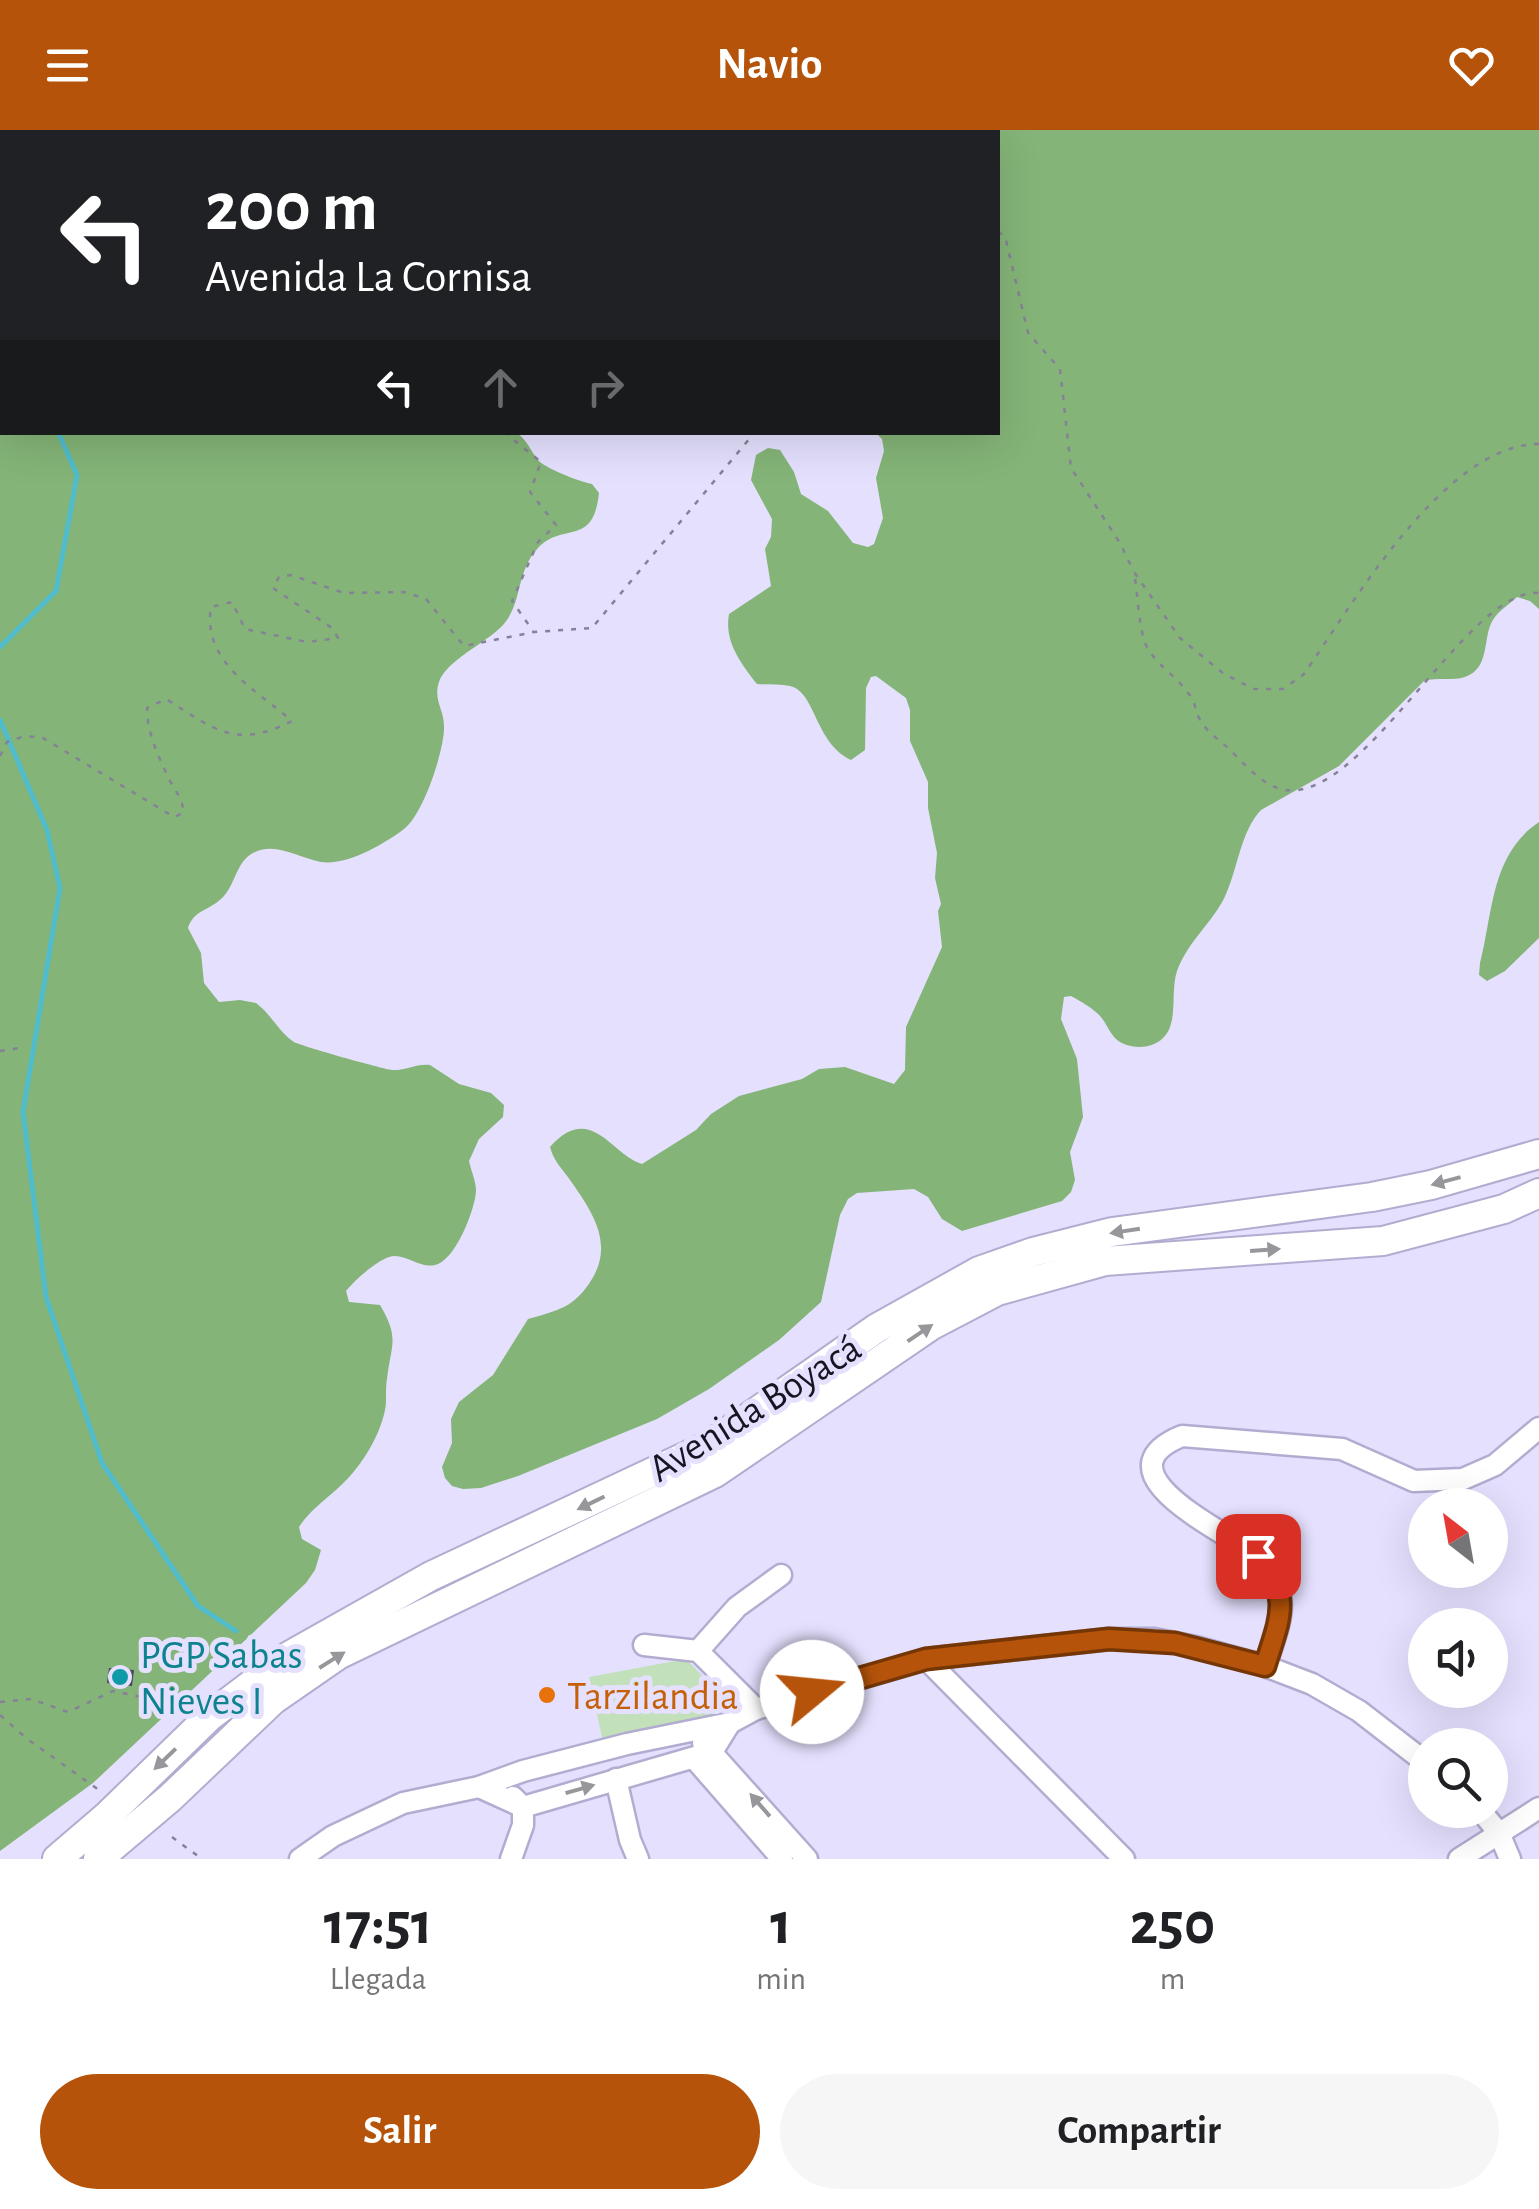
<!DOCTYPE html>
<html lang="es">
<head>
<meta charset="utf-8">
<style>
	:root { --surface:#fff; --page:#f6f6f6; --text:#202124; --muted:#757577; --accent:#b45309 }
	body { margin:0; font-family:"Alegreya Sans",sans-serif; background:var(--page); color:var(--text); height:100vh; display:flex; flex-direction:column; font-size:38px; white-space:nowrap }
	* { box-sizing:border-box; margin:0 }
	p { font-size:32px; color:var(--muted) }
	.icon { flex:none; width:55px; height:55px; fill:none; stroke:currentColor; stroke-width:2; stroke-linecap:round; stroke-linejoin:round }
	.map { position:relative; height:1729px; overflow:hidden }
	.side { display:flex; flex-direction:column; background:var(--surface); flex:1 }
	.side>* { flex:none }
	.guide { position:absolute; left:0px; top:0px; width:1000px; height:305px; box-shadow:0 10px 40px #0002; background:#202124; color:#fff; overflow:hidden }
	.needle { width:65px; rotate:329deg }
	.tools { position:absolute; left:1408px; top:1358px; display:grid; gap:20px }
	.tools a { display:grid; place-items:center; width:100px; height:100px; border-radius:50%; background:var(--surface); box-shadow:0 10px 40px #0002; font-size:50px }
	.pin { position:absolute; display:grid; place-items:center; width:85px; height:85px; color:#fff; margin:-42px; border-radius:20px; box-shadow:0 5px 15px #0006 }
	.me { position:absolute; width:110px; margin:-55px; rotate:73deg; stroke-linejoin:round; filter:drop-shadow(0 0 8px #0008) }
	.turn { display:flex; align-items:center; gap:35px; height:210px; padding:0 40px; font-size:45px }
	.turn .icon { width:130px; height:130px; stroke-width:2.5 }
	.turn b { display:block; font-size:70px; line-height:85px }
	.lanes { display:flex; align-items:center; height:95px; padding:0 40px; background:#0003; justify-content:center; gap:50px; direction:ltr }
	.lanes .off { opacity:.35 }
	.eta { display:flex; justify-content:space-evenly; align-items:center; height:170px; text-align:center }
	.eta b { font-size:60px; font-weight:700; line-height:70px }
	.primary-button { display:flex; gap:20px; margin-top:auto; padding:20px 40px }
	.primary-button a { flex:1; height:115px; border-radius:60px; background:var(--accent); color:#fff; font-size:40px; font-weight:700; line-height:115px; text-align:center }
	.primary-button a+a { background:var(--page); color:var(--text) }
	header { display:flex; justify-content:space-between; align-items:center; height:130px; padding:0 40px; background:var(--accent); color:#fff; font-size:45px; font-weight:700 }
	.map>svg:first-child { display:block }
	.green { fill:#c2e1ba }
	.forest { fill:#84b477 }
	.lines { fill:none; stroke-linecap:round; stroke-linejoin:round }
	.stream { stroke:#50bccc; stroke-width:5 }
	.building { fill:#4b4664 }
	.minor-casing { stroke:#b2add0; stroke-width:25 }
	.highway-casing { stroke:#b2add0; stroke-width:32 }
	.path { stroke:#858298; stroke-width:2.5; stroke-dasharray:5 8; stroke-linecap:butt }
	.minor { stroke:#fff; stroke-width:20 }
	.highway { stroke:#fff; stroke-width:28 }
	.oneway { fill:#97969b }
	.route-casing { stroke:#753606; stroke-width:25 }
	.route { stroke:#b45309; stroke-width:18 }
	.culture-dot { fill:#0f9aa8; stroke:#e4e0fe; stroke-width:4 }
	.food-dot { fill:#e8710a; stroke:#e4e0fe; stroke-width:4 }
	.labels { text-anchor:middle; stroke-width:10; stroke-linejoin:round; paint-order:stroke }
	.street-label { font-size:40px; fill:#171521; stroke:#e4e0fe }
	.culture-label { font-size:40px; fill:#0d838f; stroke:#e4e0fe; text-anchor:start }
	.food-label { font-size:40px; fill:#c56008; stroke:#e4e0fe; text-anchor:start }
</style>
</head>
<body>
<header><svg class="icon" aria-label="menu" viewBox="0 0 24 24"><path d="M4 6h16M4 12h16M4 18h16"/></svg>Navio<svg class="icon" aria-label="heart" viewBox="0 0 24 24"><path d="M12 20l-8-8c-3-5 5-10 8-4 3-6 11-1 8 4z"/></svg></header>
<div class="map">
<svg width="1539" height="1729" viewBox="0 0 1539 1729">
	<rect width="100%" height="100%" fill="#e4e0fe"/>
	<!-- green -->
	<path class="green" d="M686,1529l48,49 -131,34 -14,-65z"/>
	<!-- forest -->
	<g class="forest">
		<path d="M0,0h328l-326,2v300l515,1c11,8 13,17 21,27 6,8 43,22 54,24l7,9c-6,55 -35,28 -61,55 -24,26 -14,57 -38,80 -15,15 -54,33 -61,54 -6,18 5,27 5,44 1,23 -21,89 -40,103 -20,15 -57,37 -83,33 -22,-4 -44,-20 -66,-10 -20,9 -19,34 -34,47 -13,12 -27,11 -33,29l13,25 3,30 15,19 21,-2 16,3c15,11 22,28 38,39 7,4 89,27 98,28 13,1 25,-7 38,-5l29,19 32,9 13,12 -1,12 -24,22 -10,22c2,10 7,20 7,30 -1,19 -21,70 -41,74 -16,4 -31,-13 -46,-8 -14,5 -34,23 -43,34l3,11 31,3c20,34 11,39 7,74 -2,10 0,22 -2,31 -6,29 -26,60 -48,79 -14,13 -27,21 -38,38l3,12 19,11 -6,20 -9,13 -213,200 -93,68z"/>
		<path d="M698,0h841v479l-9,-8 -13,-4c-7,7 -19,14 -24,23 -11,17 -2,48 -28,57 -12,4 -28,0 -41,4l-85,85 -78,44c-20,21 -23,57 -35,84 -12,28 -37,45 -49,77 -7,20 2,52 -14,67 -9,9 -24,11 -36,7 -18,-5 -18,-22 -30,-32 -8,-7 -17,-12 -26,-17l-7,1 -3,22 16,40 6,58 -13,35 5,28 -4,12 -9,9 -100,30 -20,-12 -14,-22 -14,-8 -57,4 -9,6 -8,16 -19,87 -42,38 -70,49 -52,30 -139,57 -37,12 -18,1 -11,-3 -7,-8 -3,-11 10,-24 -1,-24 8,-17 34,-27 35,-56c31,-9 46,-11 64,-40 22,-36 0,-68 -22,-99 -8,-12 -16,-18 -20,-33 41,-46 62,9 92,17l54,-34 15,-16 28,-18 63,-17 17,-10 26,-2 49,17 11,-14 1,-43 36,-80 -4,-36 3,-7 -6,-26 2,-25 -9,-45v-26l-18,-41v-31l-4,-12 -30,-22 -5,1 -5,11 -1,62 -14,10c-37,-18 -35,-68 -61,-74 -10,-2 -23,-1 -33,-2 -16,-21 -33,-42 -28,-70l42,-28 -6,-37 6,-12 1,-18 -21,-39 5,-25 12,-7 12,2 14,22 7,22 27,17 25,32 15,4 6,-3 9,-26 -7,-40 8,-27 -2,-12 -6,-6 122,-1v-300z"/>
		<path d="M1539,692v116l-34,33 -18,10 -8,-6 1,-12c13,-51 11,-109 59,-141z"/>
	</g>
	<g class="lines">
		<!-- stream -->
		<g class="stream">
			<path d="M0,172l2,6"/>
			<path d="M0,517l56,-56 21,-116 -19,-43"/>
			<path d="M0,590l47,110 13,58 -37,224 23,185 56,166 96,143 38,25"/>
		</g>
	</g>
	<!-- building -->
	<path class="building" d="M109,1538l25,2 -2,16 -25,-3z"/>
	<g class="lines">
		<defs>
			<g id="minor">
				<path d="M644,1515l54,6 58,58"/>
				<path d="M698,1521l39,-44 44,-32"/>
				<path d="M926,1529l198,200"/>
				<path d="M1265,1536c8,-26 23,-54 12,-81 -5,-12 -12,-24 -22,-31 -31,-23 -161,-82 -73,-118l160,13 72,32 49,-2 32,-14 44,-37"/>
				<path d="M703,1613l104,116"/>
				<path d="M694,1628l88,101"/>
				<path d="M616,1649l14,61 8,19"/>
				<path d="M479,1657l44,20 189,-55 18,-29"/>
				<path d="M1480,1680l19,23 11,26"/>
				<path d="M300,1729l33,-23 70,-33 76,-16 44,-16 104,-27 103,-21 26,-14 170,-50 183,-20h45l42,8 69,19 47,18 47,27 66,51"/>
				<path d="M511,1729l12,-34v-18l-10,-10"/>
				<path d="M1459,1729l80,-51"/>
			</g>
			<g id="highway">
				<path d="M57,1729l49,-42 104,-101 79,-60 142,-80 275,-129 171,-119 102,-57 54,-19 79,-20 260,-35 59,-12 108,-31"/>
				<path d="M98,1729l72,-61 103,-98 65,-45 377,-182 217,-148 65,-34 108,-30 278,-20 121,-32 35,-16"/>
			</g>
		</defs>
		<!-- minor casing -->
		<use href="#minor" class="minor-casing"/>
		<!-- highway casing -->
		<use href="#highway" class="highway-casing"/>
		<!-- path -->
		<g class="path">
			<path d="M499,2l2,-2"/>
			<path d="M998,102l7,4 23,97 32,36 11,99 49,75 14,29"/>
			<path d="M504,302l37,30 -11,30 26,33 -18,17 -26,59 21,30"/>
			<path d="M1539,314c-94,0 -187,161 -235,230l-21,15h-29l-30,-15 -44,-36 -46,-66c4,22 4,47 10,68 7,23 37,38 48,59 3,4 3,10 5,14 5,15 18,24 30,34 15,14 33,37 54,42 80,21 186,-203 258,-196"/>
			<path d="M0,626l7,-14 18,-6 18,2 131,79 9,-4c1,-14 -9,-23 -15,-36 -10,-22 -21,-44 -21,-69l19,-9c48,30 69,51 126,22 -37,-32 -90,-59 -81,-114l21,-5 13,27 62,13 31,-4 -6,-10 -59,-40 6,-11 12,-2 53,18 60,-1 22,7 38,47 70,-14 58,-4 163,-196"/>
			<path d="M0,921l25,-4"/>
			<path d="M0,1572l31,-3 37,13 45,-21 77,16"/>
			<path d="M0,1585l26,23 77,55"/>
			<path d="M172,1707l30,22"/>
		</g>
		<!-- minor -->
		<use href="#minor" class="minor"/>
		<!-- highway -->
		<use href="#highway" class="highway"/>
	</g>
	<!-- one-way arrows -->
	<defs><path id="oneway-solid" d="M-6-.8H1V-3.2L6.5 0L1 3.2V.8H-6Z" transform="scale(2.5)"/></defs>
	<g class="oneway">
		<use href="#oneway-solid" transform="translate(1446 1051) rotate(165)"/>
		<use href="#oneway-solid" transform="translate(1125 1101) rotate(171)"/>
		<use href="#oneway-solid" transform="translate(1265 1120) rotate(-4)"/>
		<use href="#oneway-solid" transform="translate(920 1203) rotate(-34)"/>
		<use href="#oneway-solid" transform="translate(591 1373) rotate(154)"/>
		<use href="#oneway-solid" transform="translate(332 1530) rotate(-32)"/>
		<use href="#oneway-solid" transform="translate(165 1629) rotate(136)"/>
		<use href="#oneway-solid" transform="translate(580 1659) rotate(-16)"/>
		<use href="#oneway-solid" transform="translate(760 1675) rotate(-131)"/>
	</g>
	<g class="lines">
		<defs>
			<path id="route" d="M812,1562l114,-33 183,-20 66,4 90,23c14,-46 28,-69 -7,-110"/>
		</defs>
		<!-- route casing -->
		<use href="#route" class="route-casing"/>
		<!-- route -->
		<use href="#route" class="route"/>
	</g>
	<!-- markers -->
	<circle class="culture-dot" cx="120" cy="1547" r="10"/>
	<circle class="food-dot" cx="547" cy="1565" r="10"/>
	<g class="labels">
		<!-- street labels -->
		<g class="street-label">
			<text transform="translate(754 1277) rotate(-32)" y="14">Avenida Boyacá</text>
		</g>
		<!-- culture labels -->
		<g class="culture-label">
			<text x="140" y="1538">PGP Sabas<tspan x="140" dy="46">Nieves I</tspan></text>
		</g>
		<!-- food labels -->
		<g class="food-label">
			<text x="567" y="1579">Tarzilandia</text>
		</g>
	</g>
</svg>
<div class="tools">
<a><svg class="needle" viewBox="-14 -14 28 28"><path d="M0-13l5 13h-10z" fill="#e53935"/><path d="M0 13l5-13h-10z" fill="#757577"/></svg></a>
<a><svg class="icon" aria-label="sound" viewBox="0 0 24 24"><path d="M4 9h4l5-4v14l-5-4H4zM17 9q2 3 0 6"/></svg></a>
<a><svg class="icon" aria-label="search" viewBox="0 0 24 24"><circle cx="10" cy="10" r="6"/><path d="M15 15l6 6"/></svg></a>
</div>
<div class="pin" style="left:1258px;top:1426px;background:#d93025"><svg class="icon" aria-label="arrive" viewBox="0 0 24 24"><path d="M6 21V4h12l-3 4 3 4H6"/></svg></div>
<svg class="me" style="left:812px;top:1562px" viewBox="-20 -20 40 40"><circle r="19" fill="#fff"/><path d="M0-13L10 11 0 6-10 11z" fill="#b45309"/></svg>
<div class="guide">
<div class="turn"><svg class="icon" aria-label="left" viewBox="0 0 24 24"><path d="M17 20v-9H6M10 6l-5 5 5 5"/></svg><div><b>200 m</b>Avenida La Cornisa</div></div>
<div class="lanes"><svg class="icon" aria-label="left" viewBox="0 0 24 24"><path d="M17 20v-9H6M10 6l-5 5 5 5"/></svg><svg class="icon off" aria-label="ahead" viewBox="0 0 24 24"><path d="M12 20V5M6 11l6-6 6 6"/></svg><svg class="icon off" aria-label="right" viewBox="0 0 24 24"><path d="M7 20v-9h11M14 6l5 5-5 5"/></svg></div>
</div>
</div>
<section class="side">
<div class="eta">
<div><b>17:51</b><p>Llegada</p></div>
<div><b>1</b><p>min</p></div>
<div><b>250</b><p>m</p></div>
</div>
<div class="primary-button"><a>Salir</a><a>Compartir</a></div>
</section>
</body>
</html>
